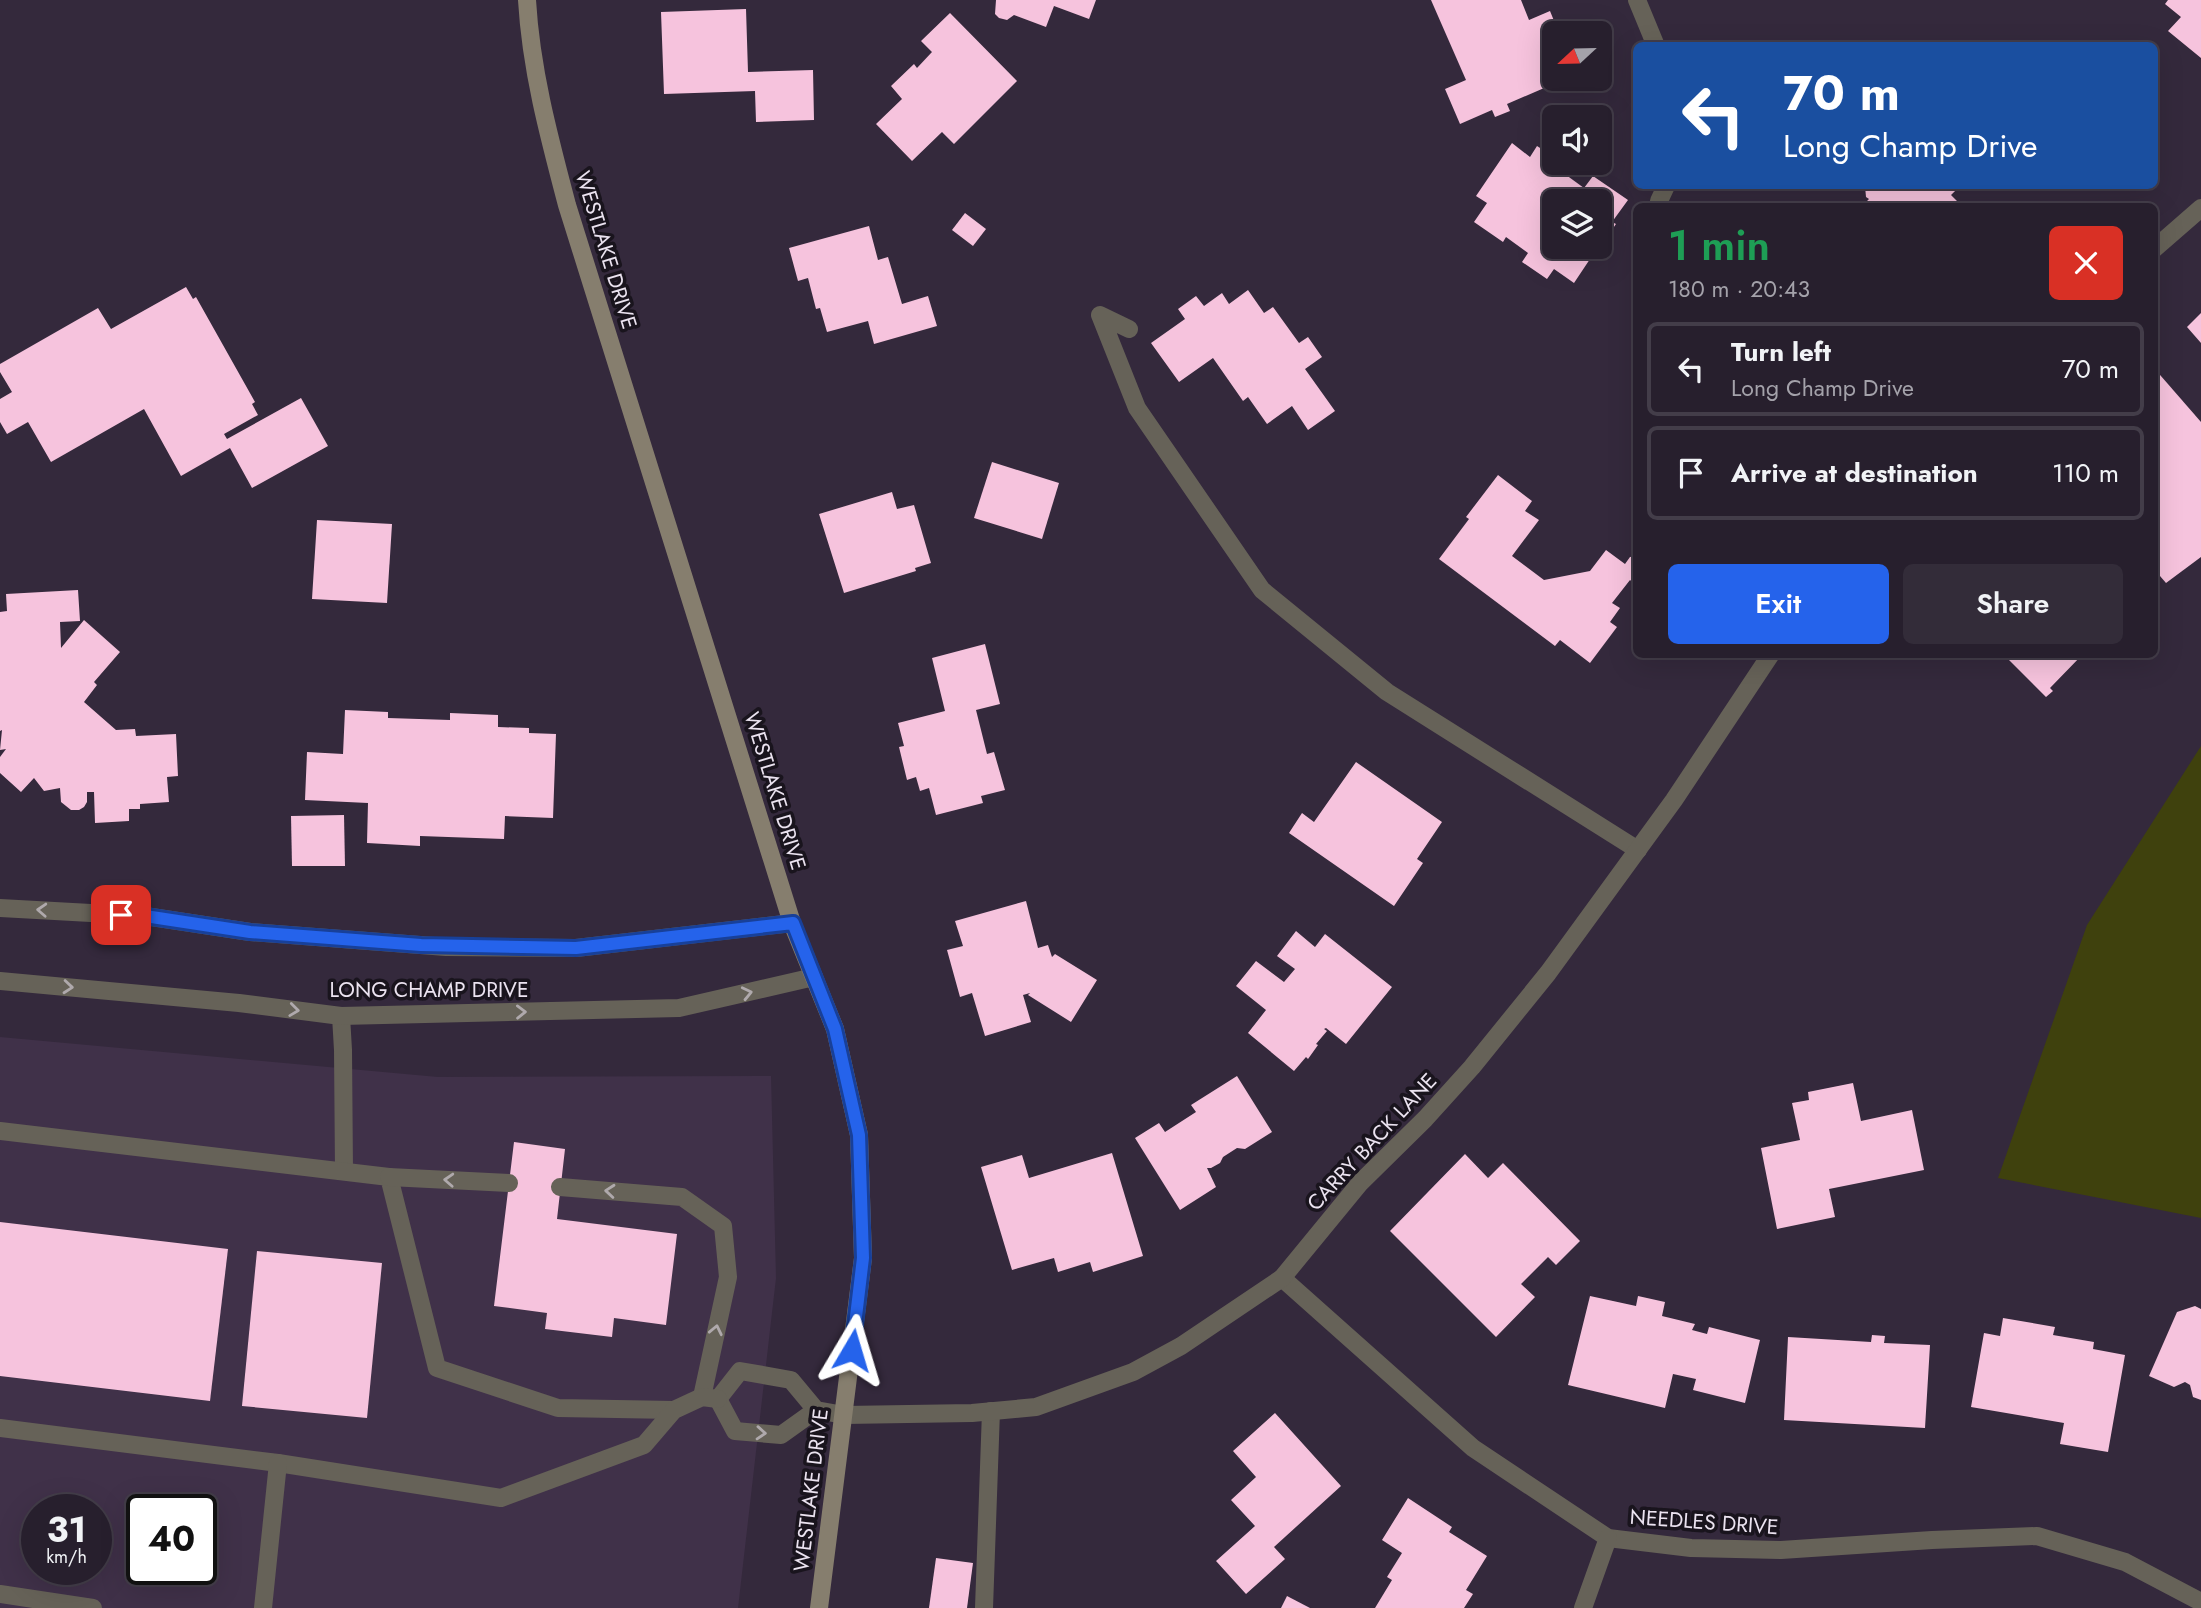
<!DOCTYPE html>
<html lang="en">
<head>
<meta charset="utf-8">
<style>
	:root { --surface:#271f2d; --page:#332c39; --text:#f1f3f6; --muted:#a4a2aa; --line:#433d49; --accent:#2563eb }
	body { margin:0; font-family:Jost,sans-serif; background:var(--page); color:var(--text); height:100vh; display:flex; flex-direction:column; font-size:26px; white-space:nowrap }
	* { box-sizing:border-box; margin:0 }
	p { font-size:23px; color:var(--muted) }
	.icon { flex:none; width:38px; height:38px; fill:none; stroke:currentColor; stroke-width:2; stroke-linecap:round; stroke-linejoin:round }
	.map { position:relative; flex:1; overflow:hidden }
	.panel { position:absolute; left:1633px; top:203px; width:525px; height:455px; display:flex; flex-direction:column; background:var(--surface); border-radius:10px; box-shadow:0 7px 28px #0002,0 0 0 2px var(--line) }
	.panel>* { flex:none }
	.banner { position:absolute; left:1633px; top:42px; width:525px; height:147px; border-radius:10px; box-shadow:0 7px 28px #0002,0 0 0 2px var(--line); background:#1a4fa0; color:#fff; overflow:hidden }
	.needle { width:46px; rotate:248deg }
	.buttons { position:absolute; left:1542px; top:21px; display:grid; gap:14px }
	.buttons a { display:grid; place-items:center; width:70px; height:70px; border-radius:10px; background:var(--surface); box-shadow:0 7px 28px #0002,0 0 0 2px var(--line); font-size:35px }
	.speed { position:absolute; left:21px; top:1494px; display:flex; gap:14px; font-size:35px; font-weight:700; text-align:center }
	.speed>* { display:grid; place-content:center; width:91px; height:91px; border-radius:50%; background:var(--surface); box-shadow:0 7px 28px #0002,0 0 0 2px var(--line); line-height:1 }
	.speed small { font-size:18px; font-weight:400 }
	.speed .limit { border:4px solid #111; border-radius:10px; background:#fff; color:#111 }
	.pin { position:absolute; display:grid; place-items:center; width:60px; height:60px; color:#fff; margin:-30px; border-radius:14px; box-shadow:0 4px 10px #0006 }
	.me { position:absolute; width:77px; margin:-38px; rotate:7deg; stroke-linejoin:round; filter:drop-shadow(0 0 5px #0008) }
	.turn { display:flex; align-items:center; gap:24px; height:147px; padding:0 35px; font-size:32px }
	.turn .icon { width:91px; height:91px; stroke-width:2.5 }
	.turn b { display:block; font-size:49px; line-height:60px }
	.round { display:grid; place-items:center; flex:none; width:74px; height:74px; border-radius:10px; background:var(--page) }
	.headline { display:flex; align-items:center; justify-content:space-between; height:119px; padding:0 35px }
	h1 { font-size:42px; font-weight:600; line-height:52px; color:#1e9e55 }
	.button { display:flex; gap:14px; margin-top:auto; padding:14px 35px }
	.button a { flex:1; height:80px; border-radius:10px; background:var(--accent); color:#fff; font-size:28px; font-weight:600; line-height:80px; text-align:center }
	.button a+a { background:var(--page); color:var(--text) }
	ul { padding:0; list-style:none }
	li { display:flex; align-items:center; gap:21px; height:94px; margin:0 14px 10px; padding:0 21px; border:4px solid var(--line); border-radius:10px }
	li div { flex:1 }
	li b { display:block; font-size:26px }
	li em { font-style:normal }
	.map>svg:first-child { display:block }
	.built { fill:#403149; fill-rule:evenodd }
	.green { fill:#3f410d }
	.building { fill:#f6c3dd }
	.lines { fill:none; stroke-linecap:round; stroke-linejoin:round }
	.lane { stroke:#666258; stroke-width:18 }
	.street { stroke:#666258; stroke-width:18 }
	.secondary { stroke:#867e6e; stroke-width:18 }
	.oneway { stroke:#afa9ac }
	.route-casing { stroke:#184099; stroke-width:18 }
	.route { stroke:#2563eb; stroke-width:12 }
	.labels { text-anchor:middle; stroke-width:7; stroke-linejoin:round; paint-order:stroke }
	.street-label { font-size:21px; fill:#ebe3f0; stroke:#19141d }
</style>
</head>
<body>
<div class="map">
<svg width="2201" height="1608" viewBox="0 0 2201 1608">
	<rect width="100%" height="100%" fill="#34293c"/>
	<!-- built -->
	<path class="built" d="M0,1037l438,40 333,-1 5,202 -38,330h-738zM37,1510h59v60h-59zM142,1510h59v60h-59z"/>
	<!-- green -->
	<path class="green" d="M2201,746v472l-203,-40 89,-253z"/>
	<!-- building -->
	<g class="building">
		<path d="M996,0h100l-7,19 -35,-13 -8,21 -32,-12 -7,5 -8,-2 -4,-4z"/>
		<path d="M1431,0h90l8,20 21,-9 9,22h-5v46h11l-58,25 3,7 -15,6 -3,-7 -32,14 -15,-35 21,-9z"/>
		<path d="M2168,0h33v58l-33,-27 13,-14 -16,-13z"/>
		<path d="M746,9l2,63 65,-2 1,50 -58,2 -1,-31 -91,3 -3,-82z"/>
		<path d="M950,13l67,68 -63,63 -12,-12 -30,29 -36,-37 26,-25 -11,-13 23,-22 3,4 15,-16 -11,-11z"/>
		<path d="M1512,143l18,14 7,-11 17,11 1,6 -4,6 8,6 3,-3 22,16 9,-12 35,24 -16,22 4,2 -16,23v-46h-46v46h38l-4,6 4,3 -18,27 -20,-14 -7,10 -25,-17 6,-9 -22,-16 -3,5 -29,-20 13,-19 -11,-7z"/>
		<path d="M1865,186h95l-9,9 7,7 -4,4h-92l7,-7 -3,-2z"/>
		<path d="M965,213l21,16 -13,17 -21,-16z"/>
		<path d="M869,226l9,34 10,-3 14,47 26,-8 9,30 -63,18 -6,-23 -41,11 -7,-24 -4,1 -8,-31 -10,3 -9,-33z"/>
		<path d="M186,287l7,12 3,-2 59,105 -3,2 6,11 -34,19 3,5 74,-41 27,48 -76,42 -22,-40 -49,28 -37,-67 -93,53 -23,-40 -21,12 -7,-12v-23l12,-7 -12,-20v-8l98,-56 13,21z"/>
		<path d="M1248,290l16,23 9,-6 26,36 9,-6 14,20 -17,12 30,42 -27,19 -16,-24 -25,18 -19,-27 -5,4 -30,-43 -34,24 -28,-39 34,-24 -7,-10 18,-13 8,10 18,-13 7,11z"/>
		<path d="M2201,313v30l-14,-16z"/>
		<path d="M2154,368l47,54v135l-35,26 -12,-14z"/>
		<path d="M992,462l67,21 -17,56 -68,-21z"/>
		<path d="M1498,475l34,26 -7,10 14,9 -27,36 32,24 46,-9 16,-21 19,14 5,-7 6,-1v29l-6,-5 -18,23 8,5 -10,14 7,5 -27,36 -30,-23 -5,6 -116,-87 30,-40 -3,-2z"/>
		<path d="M892,492l5,17 17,-4 17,58 -16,5 1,3 -72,22 -25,-79z"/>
		<path d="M317,520l75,4 -5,79 -75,-4z"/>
		<path d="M78,590l2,31 -20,1 1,26 23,-28 36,32 -26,30 3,3 -13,17 32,28 19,-1 1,7 40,-2 2,42 -11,1 2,25 -29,2v5h-11v12l-34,2 -1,-31h-7v10l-3,5 -5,3h-8l-10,-8 -1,-14 -16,3 -10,-13 -13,14 -21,-19v-16l6,-8 -6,1 2,-20 -2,1v-119l7,-1 -1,-17z"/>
		<path d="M985,644l15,60 -24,6 11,44 7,-2 11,38 -24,6 2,7 -47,12 -7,-27 -9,3 -4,-14 -9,3 -8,-33 5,-1 -6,-23 47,-12 -13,-53z"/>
		<path d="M2003,654h80l-33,34 3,3 -7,6z"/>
		<path d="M345,710l43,2v6l62,2v-7l48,2v12l31,1v5l27,1 -3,84 -48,-2 -1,23 -84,-3v10l-53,-3 1,-40 -63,-3 2,-48 36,2z"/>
		<path d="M1356,762l86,60 -25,37 6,4 -29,43 -105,-73 13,-20 12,9z"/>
		<path d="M344,815l1,51h-53l-1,-50z"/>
		<path d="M1026,901l12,47 10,-3 4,12 3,-3 42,26 -26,42 -43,-27 2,-2 -7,2 8,27 -46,14 -13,-43 -12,4 -13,-47 16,-4 -8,-25z"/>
		<path d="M1296,931l19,16 10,-13 67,53 -46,57 -20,-16 -2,1 3,2 -11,13 2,1 -10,14 -2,-2 -12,14 -46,-38 18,-23 -30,-24 20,-25 28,21 11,-13 -18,-13z"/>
		<path d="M1237,1076l35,56 -27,17 -8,-1 -14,9 -3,6 -9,5h-4l9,19 -36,23 -45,-72 24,-15 6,9 31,-20 -5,-7z"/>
		<path d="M1853,1083l8,38 51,-11 12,60 -95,19 6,28 -58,12 -16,-81 39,-8 -8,-37 17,-3 -1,-8z"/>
		<path d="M514,1142l51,7 -8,70 120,15 -11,91 -52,-7 -2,19 -67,-8 2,-16 -53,-7z"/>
		<path d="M1112,1153l31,103 -50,16 -3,-10 -32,10 -4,-14 -42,12 -31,-103 41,-12 7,23z"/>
		<path d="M1465,1154l23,24 15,-15 77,78 -24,24 -8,-8 -27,27 14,13 -39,40 -106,-106z"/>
		<path d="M0,1222l228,27 -18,152 -210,-25z"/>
		<path d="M257,1251l125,12 -15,155 -125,-12z"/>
		<path d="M1590,1296l46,10 2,-10 27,6 -3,14 33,8 -3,6 15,4 2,-7 51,13 -15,63 -52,-13 3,-11 -23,-5 -8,34 -97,-23z"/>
		<path d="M2195,1306l6,3v91l-8,-3 -3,-12 -5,-3 -11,5 -25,-11 28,-64z"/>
		<path d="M2003,1318l52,9 -2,8 41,7 -1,7 32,6 -17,97 -48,-8 4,-21 -93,-16 13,-74 16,3z"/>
		<path d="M1872,1335l13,1 -1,7 46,2 -5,83 -141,-8 4,-83 83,5z"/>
		<path d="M1275,1413l66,73 -67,61 11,12 -39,35 -30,-33 39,-35 -24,-26 25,-23 -23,-26z"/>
		<path d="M1408,1498l44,29 -3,5 38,24 -21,34 7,4 -9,14h-89l17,-28 -5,-3 15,-24 -20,-13z"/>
		<path d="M936,1558l37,5 -6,45h-38z"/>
		<path d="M1287,1596l23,12h-29z"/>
	</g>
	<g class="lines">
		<!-- lane -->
		<g class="lane">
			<path d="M341,1016l2,34 1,121"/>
			<path d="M0,1131l389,46 48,191 121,40 116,2"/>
			<path d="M389,1177l120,6"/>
			<path d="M560,1187l122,10 41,29 5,51 -26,120"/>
			<path d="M718,1399l22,-28 51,9 25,30 28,5"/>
			<path d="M718,1399l17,32 46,4 35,-25"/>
			<path d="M0,1428l278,35 223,35 143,-53 30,-35 28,-13 16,2"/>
			<path d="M0,1594l93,14"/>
			<path d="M263,1608l15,-145"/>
			<path d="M984,1608l7,-197"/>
		</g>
		<!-- street -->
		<g class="street">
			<path d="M1637,0l19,46"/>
			<path d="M1659,201l7,-15"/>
			<path d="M2154,249l47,-41"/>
			<path d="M1129,329l-29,-14 37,93 125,182 125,102 251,158"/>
			<path d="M0,908l145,8 105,16 196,15 130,1 216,-25"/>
			<path d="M0,981l239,22 102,13 338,-8 135,-31"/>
			<path d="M1282,1278l191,170 135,90 83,10 90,2 151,-10 105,-4 88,26 76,40"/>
			<path d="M844,1415l128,-2 64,-6 97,-35 48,-26 101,-68 78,-95 65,-64 47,-52 76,-94 126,-173 97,-146"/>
			<path d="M1583,1608l25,-70"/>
		</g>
		<!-- secondary -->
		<path class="secondary" d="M527,0c4,70 22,137 40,205l225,718 43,106 24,106 4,123 -44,350"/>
	</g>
	<!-- one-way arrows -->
	<defs><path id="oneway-chevron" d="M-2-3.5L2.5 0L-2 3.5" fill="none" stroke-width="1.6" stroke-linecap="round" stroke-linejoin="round" transform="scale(1.75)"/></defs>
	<g class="oneway">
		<use href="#oneway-chevron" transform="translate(42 910) rotate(-177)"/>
		<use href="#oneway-chevron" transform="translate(68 987) rotate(5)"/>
		<use href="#oneway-chevron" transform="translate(747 993) rotate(-13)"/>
		<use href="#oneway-chevron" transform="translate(294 1010) rotate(7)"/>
		<use href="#oneway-chevron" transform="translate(521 1012) rotate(-1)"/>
		<use href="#oneway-chevron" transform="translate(449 1180) rotate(-177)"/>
		<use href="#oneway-chevron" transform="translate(610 1191) rotate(-175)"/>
		<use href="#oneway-chevron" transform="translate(716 1330) rotate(-78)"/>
		<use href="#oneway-chevron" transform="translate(761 1433) rotate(4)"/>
	</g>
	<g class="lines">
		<defs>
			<path id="route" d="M121,915l24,1 105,16 171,13 155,3 217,-25 42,106 24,106 4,123 -11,92"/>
		</defs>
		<!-- route casing -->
		<use href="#route" class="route-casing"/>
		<!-- route -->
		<use href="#route" class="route"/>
	</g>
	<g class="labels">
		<!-- street labels -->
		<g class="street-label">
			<text transform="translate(606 250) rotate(73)" y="7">WESTLAKE DRIVE</text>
			<text transform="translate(775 791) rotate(73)" y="7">WESTLAKE DRIVE</text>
			<text x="429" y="997">LONG CHAMP DRIVE</text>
			<text transform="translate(1372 1142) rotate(-47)" y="7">CARRY BACK LANE</text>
			<text transform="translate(811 1490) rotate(-83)" y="7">WESTLAKE DRIVE</text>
			<text transform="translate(1704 1522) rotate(4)" y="7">NEEDLES DRIVE</text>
		</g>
	</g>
</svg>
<div class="buttons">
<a><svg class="needle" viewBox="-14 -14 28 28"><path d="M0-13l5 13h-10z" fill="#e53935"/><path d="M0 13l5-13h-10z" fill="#a4a2aa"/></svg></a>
<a><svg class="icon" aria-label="sound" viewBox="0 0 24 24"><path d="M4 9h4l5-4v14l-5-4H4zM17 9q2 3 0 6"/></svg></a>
<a><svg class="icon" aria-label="layers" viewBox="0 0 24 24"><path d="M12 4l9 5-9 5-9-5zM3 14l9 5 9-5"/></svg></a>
</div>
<div class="speed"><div>31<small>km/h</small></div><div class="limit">40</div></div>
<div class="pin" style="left:121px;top:915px;background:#d93025"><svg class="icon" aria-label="arrive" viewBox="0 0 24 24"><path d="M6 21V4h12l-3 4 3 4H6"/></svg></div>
<svg class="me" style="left:852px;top:1350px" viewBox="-20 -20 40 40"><path d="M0-17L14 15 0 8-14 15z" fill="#2563eb" stroke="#fff" stroke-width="4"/></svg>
<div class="banner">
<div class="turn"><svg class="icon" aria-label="left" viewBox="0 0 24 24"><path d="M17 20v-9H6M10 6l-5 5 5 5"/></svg><div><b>70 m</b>Long Champ Drive</div></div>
</div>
<section class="panel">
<div class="headline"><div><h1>1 min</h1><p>180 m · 20:43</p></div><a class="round" style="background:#d93025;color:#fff"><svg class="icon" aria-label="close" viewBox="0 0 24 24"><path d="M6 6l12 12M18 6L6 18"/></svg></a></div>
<ul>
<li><svg class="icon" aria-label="left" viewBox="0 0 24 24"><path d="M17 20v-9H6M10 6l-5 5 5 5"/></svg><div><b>Turn left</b><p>Long Champ Drive</p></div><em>70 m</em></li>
<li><svg class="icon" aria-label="arrive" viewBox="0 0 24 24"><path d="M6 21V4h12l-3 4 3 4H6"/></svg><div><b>Arrive at destination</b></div><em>110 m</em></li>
</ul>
<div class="button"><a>Exit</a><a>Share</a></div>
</section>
</div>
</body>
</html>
